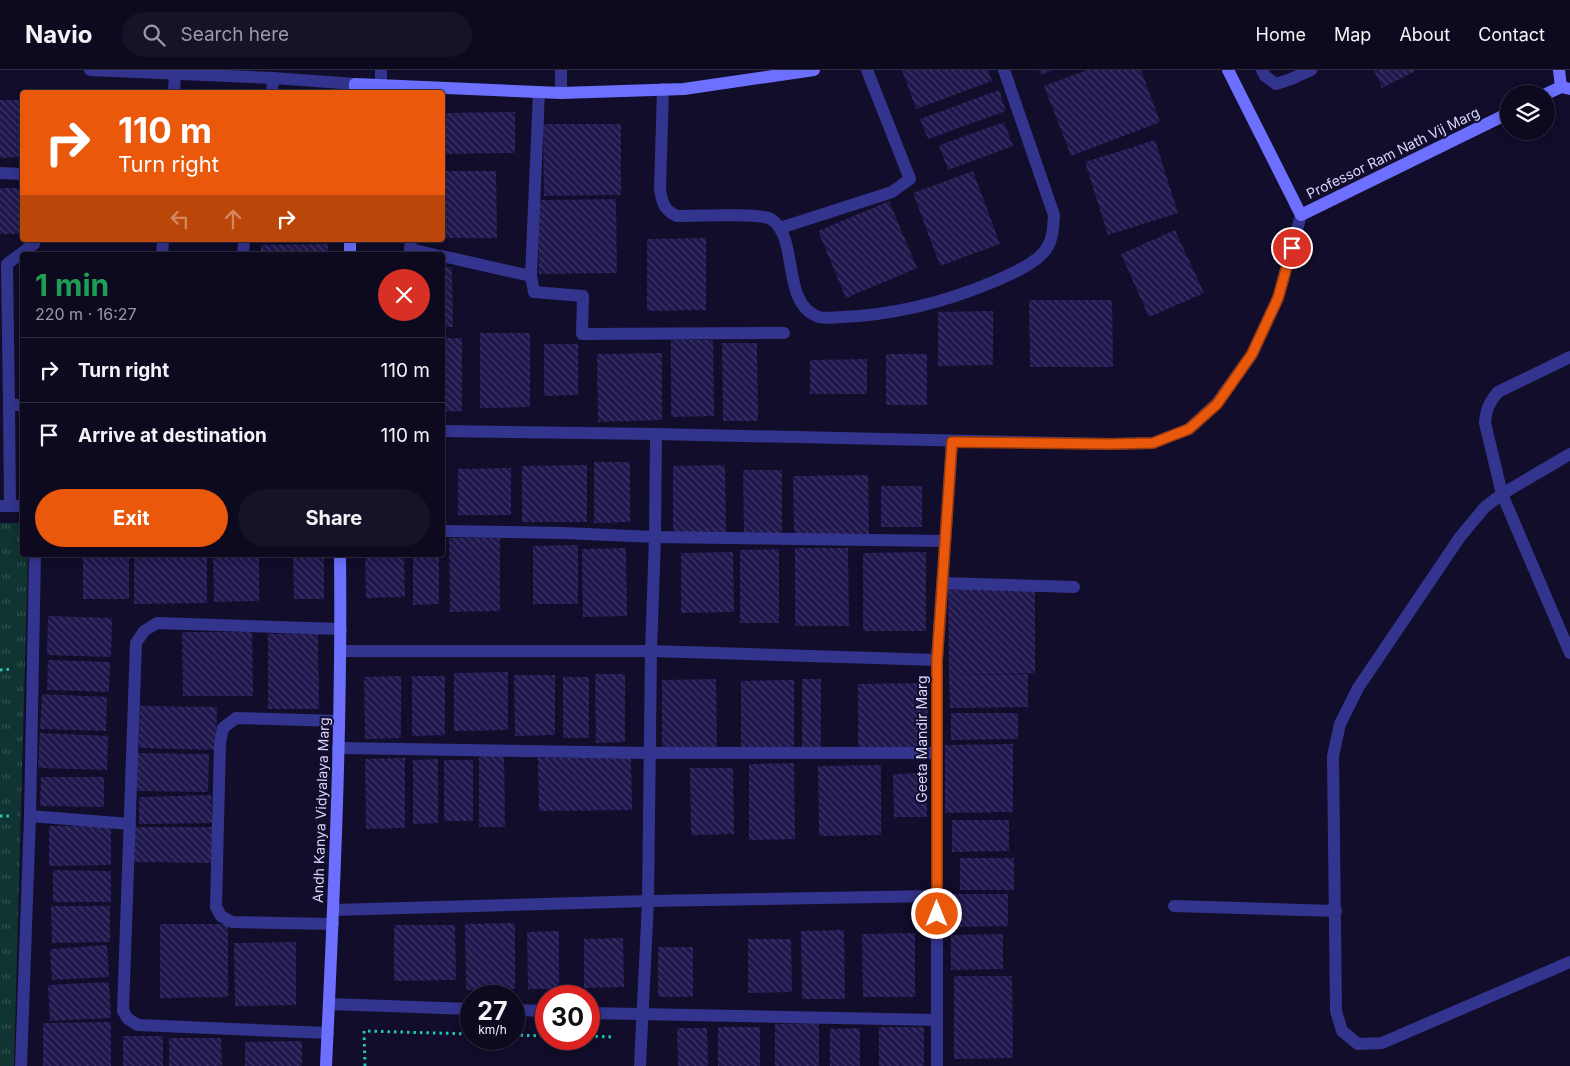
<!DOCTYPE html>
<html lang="en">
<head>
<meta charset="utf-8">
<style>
	:root { --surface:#0d0a20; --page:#161329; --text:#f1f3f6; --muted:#9a9aa5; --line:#2d2b3e; --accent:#ea580c }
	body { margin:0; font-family:Inter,sans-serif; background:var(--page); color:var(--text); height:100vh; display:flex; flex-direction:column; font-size:19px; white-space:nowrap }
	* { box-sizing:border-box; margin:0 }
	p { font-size:16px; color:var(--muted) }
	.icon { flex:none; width:28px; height:28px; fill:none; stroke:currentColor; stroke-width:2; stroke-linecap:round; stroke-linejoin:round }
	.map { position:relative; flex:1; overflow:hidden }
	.side { position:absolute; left:20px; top:182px; width:425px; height:305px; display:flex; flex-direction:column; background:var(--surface); border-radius:5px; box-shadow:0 2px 12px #0003,0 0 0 1px var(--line) }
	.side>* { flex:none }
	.guide { position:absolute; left:20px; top:20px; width:425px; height:152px; border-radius:5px; box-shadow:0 2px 12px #0003,0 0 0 1px var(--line); background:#ea580c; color:#fff; overflow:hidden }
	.tools { position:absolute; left:1500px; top:15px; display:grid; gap:10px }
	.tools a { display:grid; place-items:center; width:55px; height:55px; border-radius:50%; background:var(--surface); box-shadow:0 2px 12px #0003,0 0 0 1px var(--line); font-size:25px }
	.speed { position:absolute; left:460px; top:915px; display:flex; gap:10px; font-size:25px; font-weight:700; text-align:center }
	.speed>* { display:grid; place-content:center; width:65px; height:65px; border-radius:50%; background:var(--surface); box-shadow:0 2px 12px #0003,0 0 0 1px var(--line); line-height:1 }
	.speed small { font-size:12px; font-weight:400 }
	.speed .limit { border:8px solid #d22; background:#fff; color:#111 }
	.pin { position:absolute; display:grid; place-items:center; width:42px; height:42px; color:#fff; margin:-21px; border:2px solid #fff; border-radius:50%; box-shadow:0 1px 5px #0007 }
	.me { position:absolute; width:55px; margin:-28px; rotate:0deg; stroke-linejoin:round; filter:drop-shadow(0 0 4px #0008) }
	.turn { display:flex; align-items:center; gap:18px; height:105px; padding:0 15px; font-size:22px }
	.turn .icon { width:65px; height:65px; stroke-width:2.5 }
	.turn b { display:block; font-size:35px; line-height:42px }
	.lanes { display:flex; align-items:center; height:48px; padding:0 15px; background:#0003; justify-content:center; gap:25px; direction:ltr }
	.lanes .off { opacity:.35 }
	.round { display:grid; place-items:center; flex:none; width:52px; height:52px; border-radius:26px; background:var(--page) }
	.overview { display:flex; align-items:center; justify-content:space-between; height:85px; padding:0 15px }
	h1 { font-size:30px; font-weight:700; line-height:38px; color:#1e9e55 }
	.cta { display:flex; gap:10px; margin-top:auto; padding:10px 15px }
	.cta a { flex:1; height:58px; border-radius:30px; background:var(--accent); color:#fff; font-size:20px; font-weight:700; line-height:58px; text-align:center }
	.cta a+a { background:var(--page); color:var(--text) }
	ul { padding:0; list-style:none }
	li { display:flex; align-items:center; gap:15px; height:65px; padding:0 15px; border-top:1px solid var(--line) }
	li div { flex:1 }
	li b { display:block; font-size:19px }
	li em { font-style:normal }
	header { display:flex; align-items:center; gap:30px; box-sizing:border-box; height:70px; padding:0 25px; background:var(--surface); border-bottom:1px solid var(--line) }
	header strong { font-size:24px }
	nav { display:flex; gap:28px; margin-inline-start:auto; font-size:18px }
	.search { width:350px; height:45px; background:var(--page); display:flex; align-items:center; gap:12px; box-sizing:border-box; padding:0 18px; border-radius:28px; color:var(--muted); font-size:19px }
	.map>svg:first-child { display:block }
	.park { fill:url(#park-tufts) }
	.building { fill:url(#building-back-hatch) }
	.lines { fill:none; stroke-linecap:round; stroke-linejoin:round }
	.path { stroke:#22c7b6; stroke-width:3; stroke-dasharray:2.5 4; stroke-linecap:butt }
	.lane { stroke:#33348e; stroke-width:12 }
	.street { stroke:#33348e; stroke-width:12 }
	.secondary { stroke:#6d70ff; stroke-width:12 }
	.route-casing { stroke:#983908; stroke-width:12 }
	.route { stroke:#ea580c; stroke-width:9 }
	.labels { text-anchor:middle; stroke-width:4; stroke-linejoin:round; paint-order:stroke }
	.street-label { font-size:14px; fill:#d9d6ff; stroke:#110d2a }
</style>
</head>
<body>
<header>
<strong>Navio</strong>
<div class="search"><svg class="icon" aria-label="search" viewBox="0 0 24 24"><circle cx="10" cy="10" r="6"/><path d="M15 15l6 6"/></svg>Search here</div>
<nav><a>Home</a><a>Map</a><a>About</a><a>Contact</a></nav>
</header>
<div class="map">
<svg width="1570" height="996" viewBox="0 0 1570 996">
	<defs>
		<pattern id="park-tufts" width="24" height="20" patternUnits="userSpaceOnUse" patternTransform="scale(1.25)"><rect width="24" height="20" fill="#103431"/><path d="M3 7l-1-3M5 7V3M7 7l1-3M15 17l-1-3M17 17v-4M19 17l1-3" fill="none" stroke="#325150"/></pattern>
		<pattern id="building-back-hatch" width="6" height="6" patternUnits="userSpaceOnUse" patternTransform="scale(1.25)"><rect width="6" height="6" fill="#20174d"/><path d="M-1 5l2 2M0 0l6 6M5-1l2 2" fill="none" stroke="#403868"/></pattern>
	</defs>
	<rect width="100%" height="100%" fill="#110d2a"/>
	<!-- park -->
	<path class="park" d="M0,453h22v32h6l-14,511h-14z"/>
	<!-- building -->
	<g class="building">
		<path d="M902,0h86l4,11 -76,28z"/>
		<path d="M1039,0h13l-11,5z"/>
		<path d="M1087,0h54l19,52 -89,34 -27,-70z"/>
		<path d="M1374,0h40v2l-32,16z"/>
		<path d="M999,20l7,21 -78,28 -8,-20z"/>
		<path d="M0,30h22v57l-22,1z"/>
		<path d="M515,42v41l-72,1v-41z"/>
		<path d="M1004,52l9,24 -65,24 -9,-25z"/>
		<path d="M543,54h78v71l-77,1z"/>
		<path d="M1155,70l23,73 -70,22 -23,-73z"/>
		<path d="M442,101h54l1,67h-55z"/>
		<path d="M973,101l27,73 -60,22 -27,-73z"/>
		<rect x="0" y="118" width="19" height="46"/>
		<path d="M616,129l1,74 -78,1 -1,-74z"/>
		<path d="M889,131l28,67 -71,30 -28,-67z"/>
		<path d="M1175,160l29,63 -55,24 -28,-63z"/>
		<path d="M706,168v72l-59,1v-72z"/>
		<path d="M328,174v11h-67v-10z"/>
		<path d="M442,197h10l1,60h-11z"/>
		<path d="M1029,230h83l1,67h-83z"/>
		<path d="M993,241v54l-55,1v-54z"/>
		<path d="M480,263h50v74l-50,1z"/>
		<path d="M442,268h20v73l-20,1z"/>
		<path d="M671,270h42l1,76 -43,1z"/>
		<path d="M722,273h35l1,78h-35z"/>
		<path d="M544,274h34v51l-34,1z"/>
		<path d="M662,283v67l-64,2 -1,-68z"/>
		<rect x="886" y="284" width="41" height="51"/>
		<path d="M867,289v35h-57v-34z"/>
		<path d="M594,392h36v60l-36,1z"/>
		<path d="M587,395v57h-65v-56z"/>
		<path d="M725,395l1,68h-53v-67z"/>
		<path d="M511,398v47h-53v-46z"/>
		<path d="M743,400h39v64h-38z"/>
		<path d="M868,405l1,59h-75l-1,-58z"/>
		<rect x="881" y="416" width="41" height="41"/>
		<path d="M449,468h51v73l-50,1z"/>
		<path d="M578,475v59h-45v-58z"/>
		<path d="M626,478l1,68 -44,1 -1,-68z"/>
		<path d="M795,478h53l1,78h-54z"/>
		<path d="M779,479v74h-39v-73z"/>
		<path d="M733,482l1,60 -53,1v-60z"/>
		<path d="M926,482v79h-63v-78z"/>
		<rect x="83" y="485" width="46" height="44"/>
		<path d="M134,485h73v48l-73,1z"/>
		<path d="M213,485h46v46l-45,1z"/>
		<path d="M293,485h31v44h-30z"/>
		<path d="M365,485h39l1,42 -39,1z"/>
		<path d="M413,485h26v49l-26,1z"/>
		<path d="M948,519h87v84l-86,2z"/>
		<path d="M48,546l64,2 -1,39 -64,-2z"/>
		<path d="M182,562h70l1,64h-70z"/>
		<path d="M318,563l1,76h-51v-75z"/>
		<path d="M48,590l62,2 -1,30 -62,-2z"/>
		<path d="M508,602v58l-54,1v-58z"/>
		<path d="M595,604h30v68l-29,1z"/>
		<path d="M1028,604v33l-78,1 -1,-33z"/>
		<path d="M514,605h41v60l-40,1z"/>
		<path d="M401,606v62l-36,1 -1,-62z"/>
		<path d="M412,606h33v59l-33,1z"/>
		<rect x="563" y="607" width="26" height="61"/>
		<path d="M716,609l1,68h-55v-67z"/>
		<path d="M802,609h19v69l-19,1z"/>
		<path d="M794,610v68l-53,1v-68z"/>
		<path d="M927,613l1,64h-70v-63z"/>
		<path d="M42,624l65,3 -1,34 -66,-2z"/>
		<path d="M140,636l77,1 -1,43 -77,-2z"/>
		<path d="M951,643h67v26l-67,1z"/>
		<path d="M40,663l68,3 -1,34 -69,-2z"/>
		<path d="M1013,674v68l-68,1v-68z"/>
		<path d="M137,683l72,1 -1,38 -71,-1z"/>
		<path d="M479,684h25l1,73h-26z"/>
		<path d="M631,687l1,53 -93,1 -1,-53z"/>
		<path d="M405,688v70l-39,1 -1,-70z"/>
		<path d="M438,689v64l-25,1v-64z"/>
		<rect x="444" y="690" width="29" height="61"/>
		<path d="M794,693l1,76 -46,1v-76z"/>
		<path d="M881,695v70l-62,1 -1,-70z"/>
		<path d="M690,698h43l1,66 -43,1z"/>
		<path d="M927,703v44h-33l-1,-43z"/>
		<path d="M41,707h63v30l-64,-1z"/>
		<path d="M211,725l1,28 -73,1v-27z"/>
		<path d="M952,750h57v31l-57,1z"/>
		<path d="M49,756h62v39l-62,1z"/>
		<path d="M133,757h81l-1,36 -81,-1z"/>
		<rect x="960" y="788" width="54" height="32"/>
		<path d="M53,800l58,1v31h-58z"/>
		<path d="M954,824h54v32l-54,1z"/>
		<path d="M51,836h59v36l-58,1z"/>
		<path d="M515,853v66l-49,1 -1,-66z"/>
		<path d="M160,854h68v73l-68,1z"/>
		<path d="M394,855h61l1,55 -62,1z"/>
		<path d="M844,860l1,69h-43l-1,-68z"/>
		<path d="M559,861v58h-31l-1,-57z"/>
		<path d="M915,863v64h-52l-1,-63z"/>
		<path d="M1003,864v35l-52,1v-35z"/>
		<path d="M623,868l1,49 -40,1v-49z"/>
		<path d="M748,869h43l1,53 -44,1z"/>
		<path d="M296,872v63l-61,1 -1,-63z"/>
		<path d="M107,875l2,32 -57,3 -2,-31z"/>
		<rect x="658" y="877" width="35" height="50"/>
		<path d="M954,906h58l1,82 -59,1z"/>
		<path d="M109,912l2,36 -61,3 -2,-36z"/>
		<path d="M111,952v44h-68v-43z"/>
		<path d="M819,953v43h-44v-42z"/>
		<rect x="718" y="957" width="42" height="39"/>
		<rect x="879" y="957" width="45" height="39"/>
		<path d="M677,958h30l1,38h-30z"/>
		<path d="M860,958v38h-30v-37z"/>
		<rect x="123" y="966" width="40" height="30"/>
		<path d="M169,968h52l1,28h-53z"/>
		<path d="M302,971v25h-57v-24z"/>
	</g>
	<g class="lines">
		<!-- path -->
		<g class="path">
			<path d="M0,600l12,-1"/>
			<path d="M0,746h9"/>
			<path d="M514,965l32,1"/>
			<path d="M589,966l24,1"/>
			<path d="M365,996l-1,-35 107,3"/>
		</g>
		<!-- lane -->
		<g class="lane">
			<path d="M411,170l-1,9 26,6"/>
			<path d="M442,186l89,20 3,16 49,4 -1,38 202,-1"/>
			<path d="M531,206l8,-184"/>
		</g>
		<!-- street -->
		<g class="street">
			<path d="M90,0l183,8 82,6"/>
			<path d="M561,0v23"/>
			<path d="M1262,0l3,6 11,8 15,-5 20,-9"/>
			<path d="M381,15v-15"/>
			<path d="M663,19l-3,100c2,14 4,21 17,27 16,0 84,-3 94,3 29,19 9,85 48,98 7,2 16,0 23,0 52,-2 103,-15 151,-35 16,-7 33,-14 46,-25 14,-12 14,-26 15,-42l-50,-145"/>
			<path d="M174,22l1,-18"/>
			<path d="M272,22l1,-14"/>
			<path d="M0,103l22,1"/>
			<path d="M780,158l112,-36 18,-13 -43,-109"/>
			<path d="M162,185l1,-15"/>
			<path d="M243,185l1,-15"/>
			<path d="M1570,287l-72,35c-9,10 -12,18 -13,31l17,71 68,159"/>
			<path d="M9,335l-2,-141 27,-20v-4"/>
			<path d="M442,361l214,3 454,10 43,-1 36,-14 28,-26 35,-49 26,-56 23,-83"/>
			<path d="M1570,384l-68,40 -17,13 -25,30 -102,151 -18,36 -7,32 3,255 6,20 16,13 24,-1 188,-81"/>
			<path d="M0,436h22"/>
			<path d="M10,436l-1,-101h13"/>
			<path d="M442,461l122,2 91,4 290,4"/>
			<path d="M942,513l132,4"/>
			<path d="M341,581h310l286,9"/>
			<path d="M338,678l313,5h286"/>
			<path d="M30,746l100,8"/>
			<path d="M1174,836l162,5"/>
			<path d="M333,840l315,-9 289,-5"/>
			<path d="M333,854l-101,-2 -11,-6 -5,-9 4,-164 3,-15 13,-10 103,3"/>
			<path d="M329,934l142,5"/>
			<path d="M514,940l32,1"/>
			<path d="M589,943l348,7"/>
			<path d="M328,963l-190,-8 -10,-6 -5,-8 13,-368 8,-12 13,-8 184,6"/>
			<path d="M21,996l9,-250 5,-261"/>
			<path d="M640,996l8,-165 3,-250 4,-114 1,-103"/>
			<path d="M937,996v-406l15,-218"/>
		</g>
		<!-- secondary -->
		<g class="secondary">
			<path d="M1228,0l73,145 208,-102"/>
			<path d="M1559,0l2,17"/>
			<path d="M355,22v-8l206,9 123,-4 130,-19"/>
			<path d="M1546,24l15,-7 9,2"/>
			<path d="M350,185v-15"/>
			<path d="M326,996c8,-170 16,-341 14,-511"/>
		</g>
	</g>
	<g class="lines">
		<defs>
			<path id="route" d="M937,844v-254l15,-218 158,2 43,-1 36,-14 28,-25 35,-50 26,-56 14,-50"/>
		</defs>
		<!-- route casing -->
		<use href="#route" class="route-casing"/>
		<!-- route -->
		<use href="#route" class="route"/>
	</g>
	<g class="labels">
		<!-- street labels -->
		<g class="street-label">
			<text transform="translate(1393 83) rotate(-26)" y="5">Professor Ram Nath Vij Marg</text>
			<text transform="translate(922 669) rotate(-90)" y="5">Geeta Mandir Marg</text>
			<text transform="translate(321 740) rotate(-88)" y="5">Andh Kanya Vidyalaya Marg</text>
		</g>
	</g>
</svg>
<div class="tools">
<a><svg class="icon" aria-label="layers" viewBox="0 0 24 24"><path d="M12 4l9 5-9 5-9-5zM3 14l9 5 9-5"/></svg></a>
</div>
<div class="speed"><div>27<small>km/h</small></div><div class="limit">30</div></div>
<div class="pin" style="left:1292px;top:178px;background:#d93025"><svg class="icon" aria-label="arrive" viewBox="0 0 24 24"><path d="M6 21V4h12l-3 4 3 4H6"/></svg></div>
<svg class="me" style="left:937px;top:844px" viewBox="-20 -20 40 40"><circle r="17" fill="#ea580c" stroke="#fff" stroke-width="3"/><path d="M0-11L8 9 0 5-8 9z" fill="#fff"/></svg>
<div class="guide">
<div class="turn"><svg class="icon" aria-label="right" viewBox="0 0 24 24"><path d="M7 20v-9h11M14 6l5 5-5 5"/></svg><div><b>110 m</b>Turn right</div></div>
<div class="lanes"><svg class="icon off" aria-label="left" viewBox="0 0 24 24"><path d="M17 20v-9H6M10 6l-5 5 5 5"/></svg><svg class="icon off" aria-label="ahead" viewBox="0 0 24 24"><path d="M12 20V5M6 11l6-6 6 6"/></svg><svg class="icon" aria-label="right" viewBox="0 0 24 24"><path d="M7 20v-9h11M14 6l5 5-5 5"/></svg></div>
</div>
<section class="side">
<div class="overview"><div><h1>1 min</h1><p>220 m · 16:27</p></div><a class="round" style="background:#d93025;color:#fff"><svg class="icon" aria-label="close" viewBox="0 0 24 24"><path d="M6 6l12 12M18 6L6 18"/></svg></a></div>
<ul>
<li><svg class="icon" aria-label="right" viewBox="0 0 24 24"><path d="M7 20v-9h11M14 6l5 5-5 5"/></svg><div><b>Turn right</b></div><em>110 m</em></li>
<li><svg class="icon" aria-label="arrive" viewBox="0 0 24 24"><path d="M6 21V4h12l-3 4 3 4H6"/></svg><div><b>Arrive at destination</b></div><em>110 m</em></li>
</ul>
<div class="cta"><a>Exit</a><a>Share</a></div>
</section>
</div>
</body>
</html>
